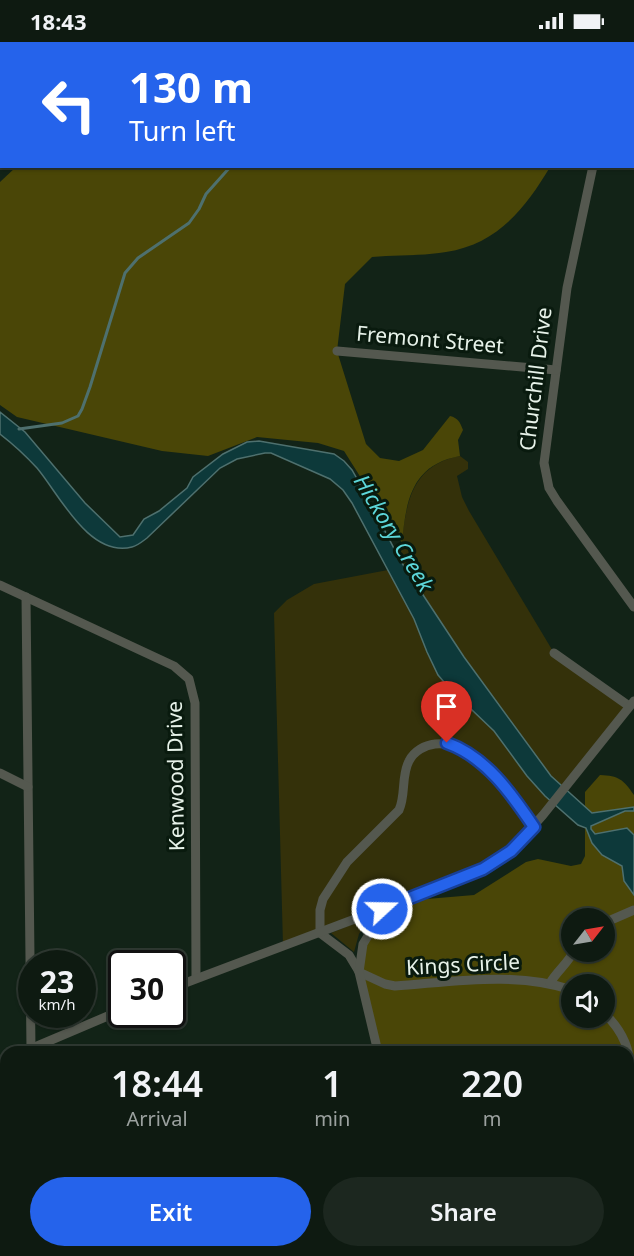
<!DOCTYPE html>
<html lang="en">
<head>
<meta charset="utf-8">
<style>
	:root { --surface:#0e1a11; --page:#1c271f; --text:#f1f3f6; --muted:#9ba19f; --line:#2e3831; --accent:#2563eb }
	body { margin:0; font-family:"Noto Sans",sans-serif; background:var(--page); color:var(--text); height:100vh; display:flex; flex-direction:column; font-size:22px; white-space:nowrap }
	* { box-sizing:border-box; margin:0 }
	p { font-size:20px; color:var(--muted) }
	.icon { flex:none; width:33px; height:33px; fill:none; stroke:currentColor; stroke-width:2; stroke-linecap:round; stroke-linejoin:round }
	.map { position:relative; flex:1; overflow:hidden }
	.details { position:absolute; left:0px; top:1004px; width:634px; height:212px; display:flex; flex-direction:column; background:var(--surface); border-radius:18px 18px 0 0; box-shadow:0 2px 4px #0004,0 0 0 2px var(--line) }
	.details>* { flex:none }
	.hud { position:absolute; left:0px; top:0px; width:634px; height:126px; box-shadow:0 2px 4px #0004,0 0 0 2px var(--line); background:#2563eb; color:#fff; overflow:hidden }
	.needle { width:39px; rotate:59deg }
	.buttons { position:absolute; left:561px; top:866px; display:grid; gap:12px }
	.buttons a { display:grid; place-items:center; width:54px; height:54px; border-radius:50%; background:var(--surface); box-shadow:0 2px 4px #0004,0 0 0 2px var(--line); font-size:30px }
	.speed { position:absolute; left:18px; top:908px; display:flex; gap:12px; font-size:30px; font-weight:700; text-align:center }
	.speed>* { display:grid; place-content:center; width:78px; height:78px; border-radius:50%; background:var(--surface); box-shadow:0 2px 4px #0004,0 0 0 2px var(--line); line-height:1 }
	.speed small { font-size:15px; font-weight:400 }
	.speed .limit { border:3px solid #111; border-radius:9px; background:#fff; color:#111 }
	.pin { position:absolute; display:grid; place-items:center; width:51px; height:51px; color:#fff; margin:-62px -26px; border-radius:50% 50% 50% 0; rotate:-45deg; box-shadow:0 0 6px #0007 }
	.pin .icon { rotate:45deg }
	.me { position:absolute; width:66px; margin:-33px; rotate:69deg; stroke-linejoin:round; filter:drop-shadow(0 0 4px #0008) }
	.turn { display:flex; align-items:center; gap:21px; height:126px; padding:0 30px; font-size:27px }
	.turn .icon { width:78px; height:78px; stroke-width:2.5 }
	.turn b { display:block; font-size:42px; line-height:51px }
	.eta { display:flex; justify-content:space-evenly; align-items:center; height:102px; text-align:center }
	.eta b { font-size:36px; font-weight:600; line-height:42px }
	.button { display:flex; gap:12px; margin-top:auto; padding:12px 30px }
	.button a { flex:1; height:69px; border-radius:36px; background:var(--accent); color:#fff; font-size:24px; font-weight:600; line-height:69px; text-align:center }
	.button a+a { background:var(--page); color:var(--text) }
	.status { display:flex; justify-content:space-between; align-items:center; height:42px; padding:0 30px; background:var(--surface); direction:ltr }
	.status svg { height:16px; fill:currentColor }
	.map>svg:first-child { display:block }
	.green { fill:#34310a }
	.forest { fill:#4a4607; fill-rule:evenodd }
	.water { fill:#0d393a; stroke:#4e706e; stroke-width:1.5 }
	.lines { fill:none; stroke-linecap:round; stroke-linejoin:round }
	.stream { stroke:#4e706e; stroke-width:3 }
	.minor { stroke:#54584f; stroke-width:9 }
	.route-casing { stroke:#184099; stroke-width:15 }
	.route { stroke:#2563eb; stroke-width:10 }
	.labels { text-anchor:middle; stroke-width:6; stroke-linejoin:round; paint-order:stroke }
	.street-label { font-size:21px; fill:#e7f2e9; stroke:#091a0e }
	.water-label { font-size:22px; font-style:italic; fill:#5cd6d9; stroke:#091a0e }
</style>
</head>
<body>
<div class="status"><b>18:43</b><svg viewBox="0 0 49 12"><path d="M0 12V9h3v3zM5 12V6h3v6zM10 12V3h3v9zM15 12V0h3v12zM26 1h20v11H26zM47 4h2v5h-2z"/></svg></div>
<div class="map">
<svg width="634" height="1214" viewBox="0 0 634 1214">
	<rect width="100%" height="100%" fill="#122317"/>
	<!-- green -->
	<g class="green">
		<path d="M460,414l8,6v7l-11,7 5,21 7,14 85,142 75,53 -95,121 -51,42 -200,76 -9,-332 13,-13 27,-16 74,-14 12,-10c5,-45 5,-94 60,-104z"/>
		<path d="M370,875l-11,17 -5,18 -23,-19z"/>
	</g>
	<!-- forest -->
	<g class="forest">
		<path d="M0,0h574l-573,3z"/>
		<path d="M16,125h534c-25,42 -53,77 -104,85 -24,4 -50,3 -74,5l-27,27 -8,67 29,93 14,14 19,3 24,-11 27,-34c8,2 10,6 13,14l-5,10 2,16c-49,9 -54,45 -58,87l-58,-92 -26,-8 -61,-6 -49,19 -46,-5 -145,-34 -17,-12v-223z"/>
		<path d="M600,733c19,1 23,4 34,20v461h-63l-9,-5h66v-199l-250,-1 -19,-89 4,-18 40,-43 71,-6 52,-33 12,-3 33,7 10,-2 4,-8v-64zM572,876h32v33h-32zM572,942h32v33h-32z"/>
	</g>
	<!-- water -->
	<path class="water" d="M0,370l25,20 60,71 35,34 13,-2 11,-16 15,-8 28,-23 6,-11 30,-23 24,-12 12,-1 75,13 10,7 8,9 17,30 31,60 64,97 87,119 41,37 42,-6v4h-9l-34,15v3l4,5 32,-6 7,7v60l-10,-14 -2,-15 -20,-11 -10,-12 -6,-15 -8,-3 -33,-29 -18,-20 -33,-45 -44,-42 -12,-14 -11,-23 -13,-33 -62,-116 -9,-13 -13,-11 -59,-26h-6l-28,6 -17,9 -73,70c-4,3 -10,8 -15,9 -43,11 -73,-53 -95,-79 -11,-12 -24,-24 -37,-34z"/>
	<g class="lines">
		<!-- stream -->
		<g class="stream">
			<path d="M384,2l1,-2"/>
			<path d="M19,387l43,-6 16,-7 4,-7 8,-22 35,-114 13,-15 51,-35 10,-14 7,-15 25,-28"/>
		</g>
		<!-- minor -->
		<g class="minor">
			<path d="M633,36h1"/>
			<path d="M593,124l-26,122 -23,175 5,25 8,13 77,106"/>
			<path d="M337,309l219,19"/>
			<path d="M0,543l174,81 15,13 6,24 1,275"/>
			<path d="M26,555l5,452"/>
			<path d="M554,611l75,53"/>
			<path d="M0,731l28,14"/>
			<path d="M604,881l30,-13"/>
			<path d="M358,928l-9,-15 -29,-22v-23l3,-11 24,-37 52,-52c7,-15 2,-34 10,-49 5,-10 16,-16 26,-17 41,-4 79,53 99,83"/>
			<path d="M359,930l26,12 10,2c58,-4 121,-15 177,4"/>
			<path d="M550,941c7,-12 18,-20 24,-32"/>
			<path d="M172,946l220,-83"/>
			<path d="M604,971c18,17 30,40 24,65"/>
			<path d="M23,1010l99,-42"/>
			<path d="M378,1010l-19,-80 4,-28 11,-18 29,-25 81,-32 27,-18 32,-36 91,-114"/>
			<path d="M0,1019l6,-3"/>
			<path d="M0,1138l6,5"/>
			<path d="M74,1209l6,5"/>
			<path d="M429,1209l1,5"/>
			<path d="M206,1214l9,-5"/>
			<path d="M502,1214l2,-5"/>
		</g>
	</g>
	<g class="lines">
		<defs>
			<path id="route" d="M382,867l101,-40 28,-18 23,-24c-23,-34 -48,-70 -87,-84"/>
		</defs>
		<!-- route casing -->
		<use href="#route" class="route-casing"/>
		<!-- route -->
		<use href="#route" class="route"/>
	</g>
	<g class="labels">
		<!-- street labels -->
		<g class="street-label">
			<text transform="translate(430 298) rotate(5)" y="7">Fremont Street</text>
			<text transform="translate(536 337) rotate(-83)" y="7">Churchill Drive</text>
			<text transform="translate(176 734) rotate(-91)" y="7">Kenwood Drive</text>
			<text transform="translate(463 923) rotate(-3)" y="7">Kings Circle</text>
		</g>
		<!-- water labels -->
		<g class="water-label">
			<text transform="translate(394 491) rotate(59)" y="8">Hickory Creek</text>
		</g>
	</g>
</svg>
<div class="buttons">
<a><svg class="needle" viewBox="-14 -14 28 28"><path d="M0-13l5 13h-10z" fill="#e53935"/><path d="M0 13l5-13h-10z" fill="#9ba19f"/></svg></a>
<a><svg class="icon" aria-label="sound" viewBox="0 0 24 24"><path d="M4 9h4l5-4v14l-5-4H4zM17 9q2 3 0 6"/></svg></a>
</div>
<div class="speed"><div>23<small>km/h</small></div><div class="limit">30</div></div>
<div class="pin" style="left:447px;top:701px;background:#d93025"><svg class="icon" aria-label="arrive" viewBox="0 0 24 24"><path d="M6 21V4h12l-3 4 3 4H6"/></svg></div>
<svg class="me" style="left:382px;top:867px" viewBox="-20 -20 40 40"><circle r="17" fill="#2563eb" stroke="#fff" stroke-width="3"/><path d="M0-11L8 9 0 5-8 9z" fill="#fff"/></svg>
<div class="hud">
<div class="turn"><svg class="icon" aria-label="left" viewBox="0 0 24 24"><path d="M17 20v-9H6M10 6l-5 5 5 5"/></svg><div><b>130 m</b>Turn left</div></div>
</div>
<section class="details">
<div class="eta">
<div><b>18:44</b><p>Arrival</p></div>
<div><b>1</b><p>min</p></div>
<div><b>220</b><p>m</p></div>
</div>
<div class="button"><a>Exit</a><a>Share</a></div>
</section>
</div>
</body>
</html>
